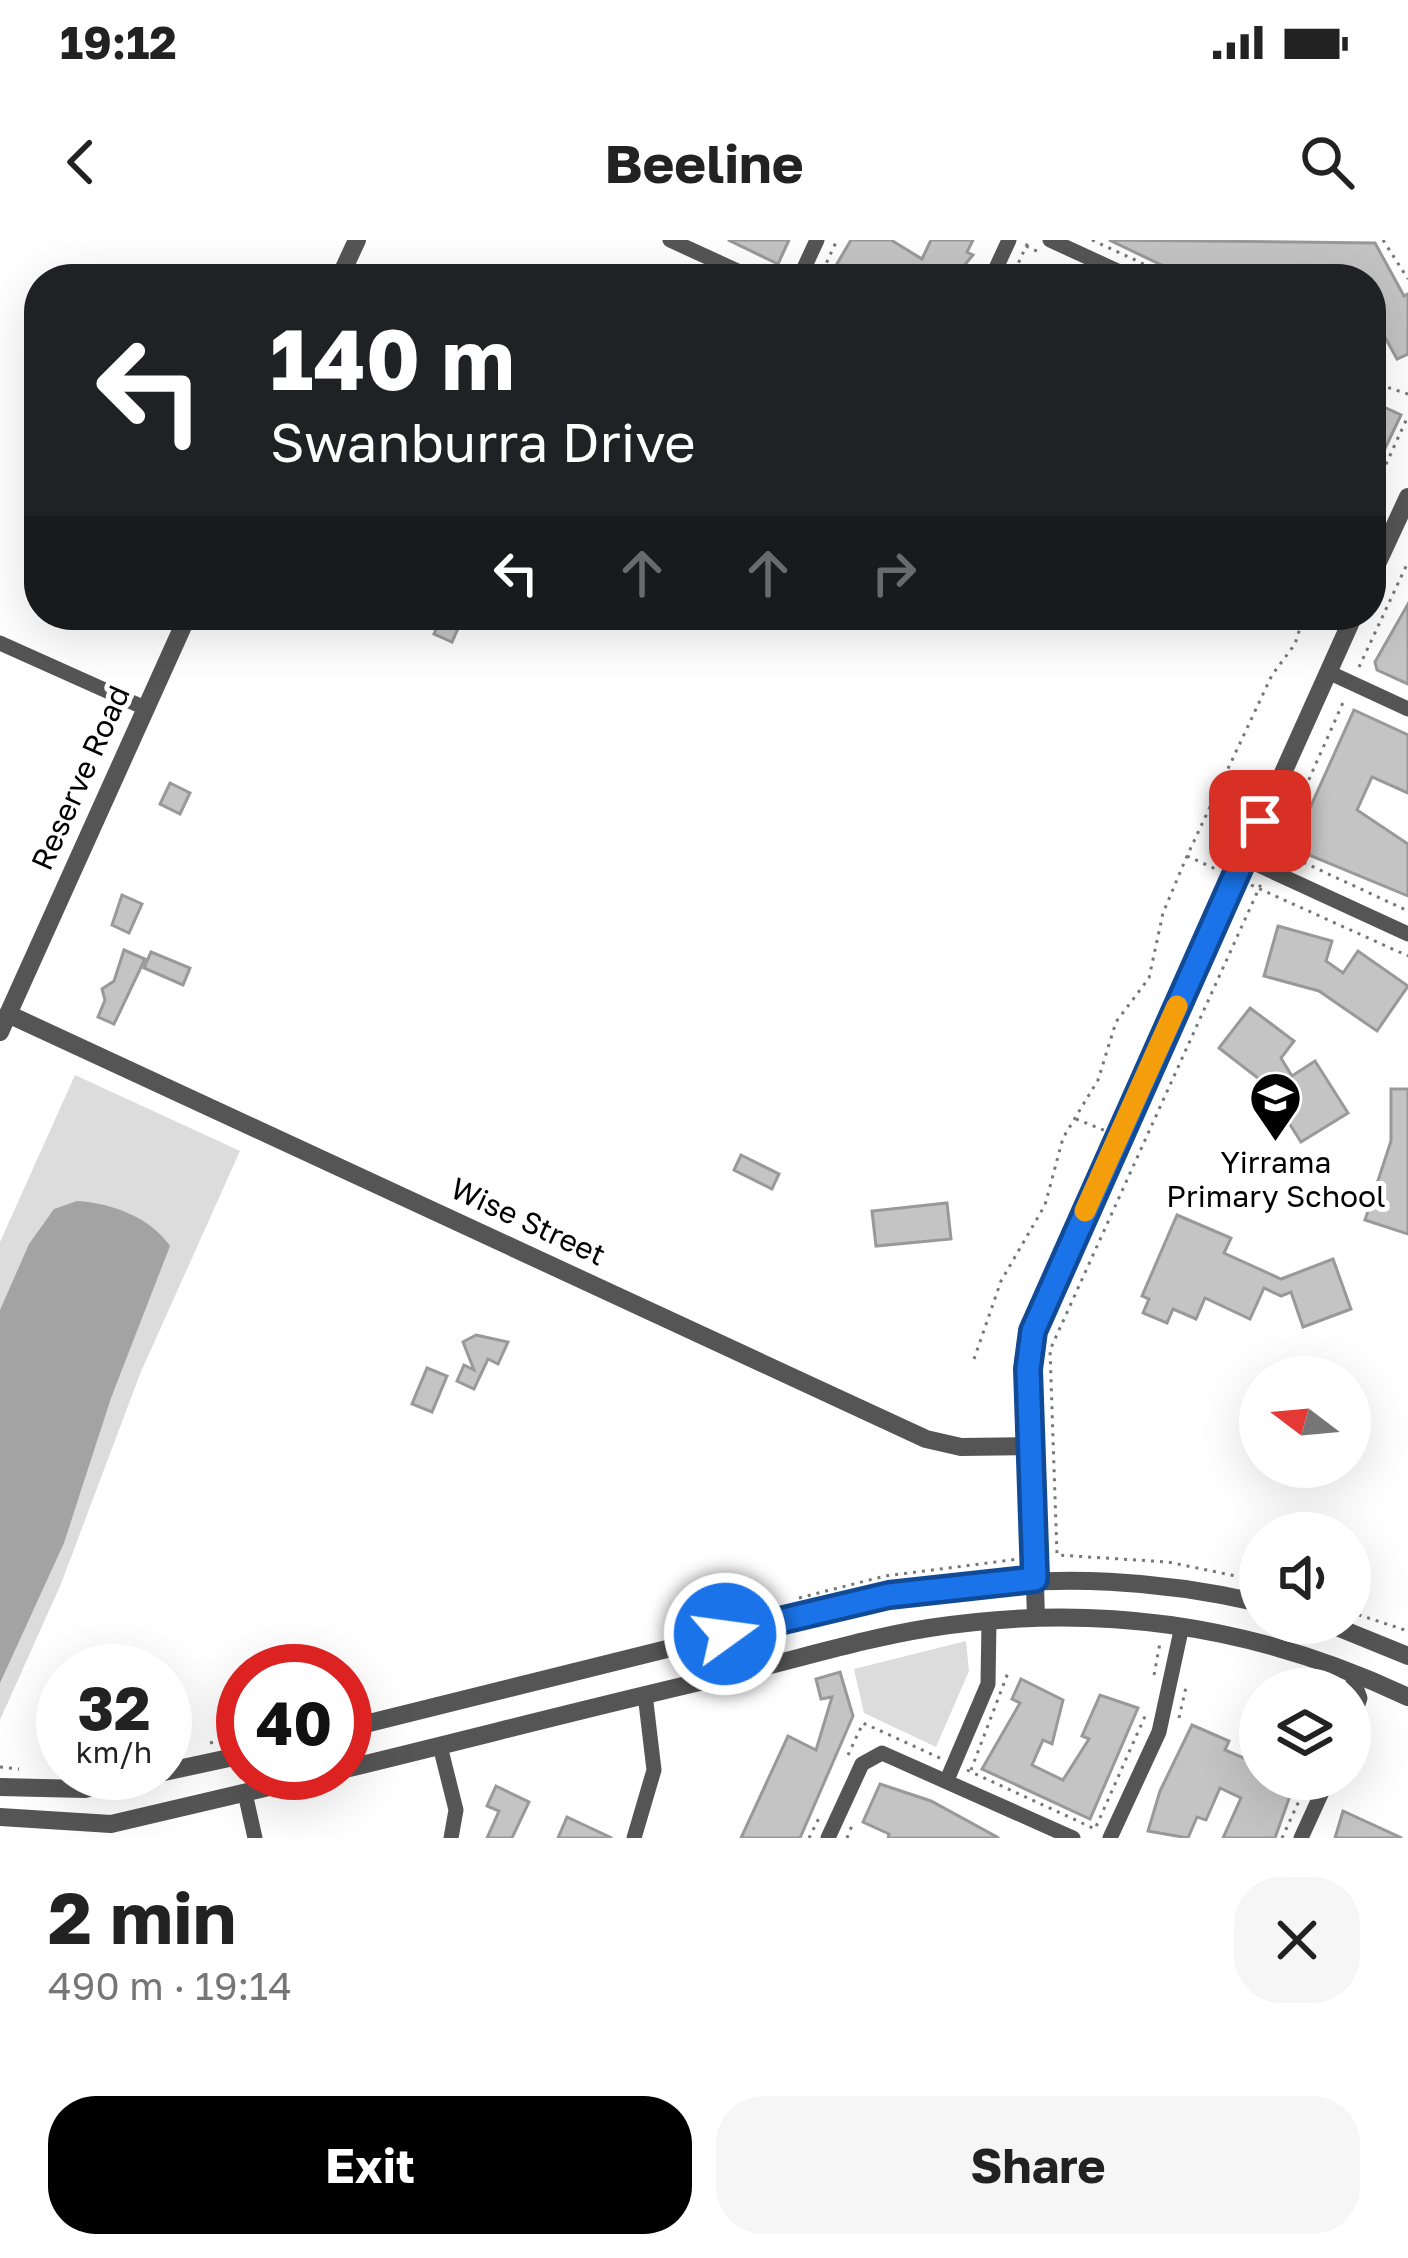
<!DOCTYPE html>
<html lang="en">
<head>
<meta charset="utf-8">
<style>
	:root { --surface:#fff; --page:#f6f6f6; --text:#222; --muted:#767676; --accent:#000 }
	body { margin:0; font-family:"Golos Text",sans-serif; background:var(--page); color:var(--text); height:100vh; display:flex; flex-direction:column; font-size:45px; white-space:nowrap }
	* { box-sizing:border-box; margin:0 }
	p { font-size:39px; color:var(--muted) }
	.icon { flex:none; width:66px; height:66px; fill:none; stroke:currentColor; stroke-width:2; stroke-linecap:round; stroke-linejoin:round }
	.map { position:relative; height:1598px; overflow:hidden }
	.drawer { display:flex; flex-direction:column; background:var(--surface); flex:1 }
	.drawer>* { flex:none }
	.top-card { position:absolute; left:24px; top:24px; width:1362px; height:366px; border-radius:48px; box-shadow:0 12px 48px #0002; background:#202124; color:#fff; overflow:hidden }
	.needle { width:78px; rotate:286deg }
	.fabs { position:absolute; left:1239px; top:1116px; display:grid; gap:24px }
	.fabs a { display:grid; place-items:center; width:132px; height:132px; border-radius:50%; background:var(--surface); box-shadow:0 12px 48px #0002; font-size:60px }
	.speed { position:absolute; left:36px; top:1404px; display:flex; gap:24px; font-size:60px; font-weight:700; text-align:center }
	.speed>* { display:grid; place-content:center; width:156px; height:156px; border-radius:50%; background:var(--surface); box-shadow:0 12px 48px #0002; line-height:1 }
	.speed small { font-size:30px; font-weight:400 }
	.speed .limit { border:18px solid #d22; background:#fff; color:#111 }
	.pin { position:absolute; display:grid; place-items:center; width:102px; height:102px; color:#fff; margin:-51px; border-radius:24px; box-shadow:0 6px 18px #0006 }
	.me { position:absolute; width:132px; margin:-66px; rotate:76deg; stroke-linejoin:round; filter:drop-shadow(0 0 9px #0008) }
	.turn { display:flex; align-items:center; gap:42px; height:252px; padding:0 48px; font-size:54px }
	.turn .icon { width:156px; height:156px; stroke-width:2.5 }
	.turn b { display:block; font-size:84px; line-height:102px }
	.lanes { display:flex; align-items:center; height:114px; padding:0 48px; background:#0003; justify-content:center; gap:60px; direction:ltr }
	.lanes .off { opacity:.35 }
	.round { display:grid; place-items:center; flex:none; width:126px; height:126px; border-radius:48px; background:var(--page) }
	.head { display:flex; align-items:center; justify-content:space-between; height:204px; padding:0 48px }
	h1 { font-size:72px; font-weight:700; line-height:90px }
	.button { display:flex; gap:24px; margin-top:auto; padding:24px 48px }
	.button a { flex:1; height:138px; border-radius:48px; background:var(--accent); color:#fff; font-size:48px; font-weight:700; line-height:138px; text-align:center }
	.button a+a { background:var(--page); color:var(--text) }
	.status { display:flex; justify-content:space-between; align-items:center; height:84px; padding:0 60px; background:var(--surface); direction:ltr }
	.status svg { height:33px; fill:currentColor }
	header { display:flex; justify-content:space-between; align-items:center; height:156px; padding:0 48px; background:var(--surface); font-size:54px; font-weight:700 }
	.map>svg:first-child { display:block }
	.green { fill:#dcdcdc }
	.water { fill:#a3a3a3 }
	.building { fill:#c4c4c4; stroke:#999; stroke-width:3 }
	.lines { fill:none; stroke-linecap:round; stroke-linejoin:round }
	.path { stroke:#777; stroke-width:3; stroke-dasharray:3 6; stroke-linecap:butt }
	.minor { stroke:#555; stroke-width:15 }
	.tertiary { stroke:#555; stroke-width:18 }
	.route-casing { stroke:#114b97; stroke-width:30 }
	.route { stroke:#1a73e8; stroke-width:21 }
	.slow { stroke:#f59e0b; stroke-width:21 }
	.labels { text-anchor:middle; stroke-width:10; stroke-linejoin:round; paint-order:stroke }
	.street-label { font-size:30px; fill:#000; stroke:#fff }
	.poi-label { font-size:30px; fill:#000; stroke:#fff }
</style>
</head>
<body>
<div class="status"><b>19:12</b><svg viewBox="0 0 49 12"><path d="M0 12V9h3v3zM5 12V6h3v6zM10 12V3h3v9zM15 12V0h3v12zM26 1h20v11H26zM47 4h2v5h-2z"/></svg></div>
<header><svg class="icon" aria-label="back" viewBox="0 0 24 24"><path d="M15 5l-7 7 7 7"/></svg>Beeline<svg class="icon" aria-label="search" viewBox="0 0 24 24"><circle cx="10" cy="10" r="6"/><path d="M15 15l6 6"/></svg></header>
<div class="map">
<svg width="1408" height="1598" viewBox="0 0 1408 1598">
	<rect width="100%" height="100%" fill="#fff"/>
	<!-- green -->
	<g class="green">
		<path d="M75,835l165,76 -100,223 -79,210 -61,136v-478z"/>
		<path d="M966,1401l3,30 -33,76 -72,-34 -10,-44z"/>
	</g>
	<!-- water -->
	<path class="water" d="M77,961c34,2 73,16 93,45l-59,152 -47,145 -64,140v-373l29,-66 25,-35z"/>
	<!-- building -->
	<g class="building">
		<path d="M728,0h61l-11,24z"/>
		<path d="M851,0h40l31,19 9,-19h42l-6,12 6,3 -20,24h-125z"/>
		<path d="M1109,0l266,3 29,53 4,-2v60l-11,5 -26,-47v-33h-180z"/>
		<path d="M1371,161l30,14 -30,63z"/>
		<path d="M1408,364v80l-31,-14 -2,-8z"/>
		<path d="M442,375h22l-12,27 -18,-8z"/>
		<path d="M1354,470l54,25v58l-36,-16 -15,33 51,34v52l-116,-48z"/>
		<path d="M170,543l20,10 -10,21 -20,-10z"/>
		<path d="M122,655l20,9 -13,29 -17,-8z"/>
		<path d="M1278,686l54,15 -6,20 17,12 15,-22 50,35 -31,45 -58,-40 -55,-15z"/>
		<path d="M124,710l21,9 -31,65 -16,-7 7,-17 -3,-11 12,-8z"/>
		<path d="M151,712l39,16 -7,17 -39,-17z"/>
		<path d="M1250,768l44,33 -13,17 11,18 23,-15 33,52 -47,29 -38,-60 -44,-34z"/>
		<path d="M1391,849h17v145l-43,-14 26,-79z"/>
		<path d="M741,915l38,19 -7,15 -38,-19z"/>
		<path d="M947,963l4,36 -75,7 -4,-35z"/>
		<path d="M1177,975l54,23 -7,15 57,26 52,-20 18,50 -48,18 -12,-35 -10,4 -17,-8 -14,31 -45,-21 -9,21 -23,-10 -6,14 -24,-10 6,-14 -7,-3z"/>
		<path d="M476,1095l32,7 -10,22 -10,-5 -14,30 -17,-8 7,-16 10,5 -11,-28z"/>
		<path d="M427,1128l20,8 -15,36 -20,-8z"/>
		<path d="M840,1432l13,44 -53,122h-59l47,-102 28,14 16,-53 -11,2 -5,-20z"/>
		<path d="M1021,1439l42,21 -11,44 -9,-4 -11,25 31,15 26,-41 -7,-3 18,-41 38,13 -48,111 -108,-50 38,-66 -8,-4z"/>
		<path d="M1192,1485l37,16 -4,9 35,15v14h36l-21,59h-52l18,-40 -21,-10 -14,32 -9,-3 -9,21 -40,-7 12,-40z"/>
		<path d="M880,1544l51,17 68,37h-111l1,-4 -26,-12z"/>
		<path d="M496,1546l33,16 -17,36h-25l12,-27 -12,-5z"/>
		<path d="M1343,1571l59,27h-67z"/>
		<path d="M567,1577l45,21h-54z"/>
	</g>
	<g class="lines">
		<!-- path -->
		<g class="path">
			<path d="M1092,0l84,39"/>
			<path d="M1383,0l25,39"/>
			<path d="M1026,6l15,7"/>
			<path d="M764,25l19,8"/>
			<path d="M819,39l18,-39"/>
			<path d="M1011,39l18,-39"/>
			<path d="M1371,142l37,12"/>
			<path d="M1371,257l37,-81"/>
			<path d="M1359,427l49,-105"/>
			<path d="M1279,611l129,60"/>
			<path d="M1276,614l69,-156"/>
			<path d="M1187,616l33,15"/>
			<path d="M1251,645l157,71"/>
			<path d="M1076,879l30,12"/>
			<path d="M974,1119l27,-78 44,-76 18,-67 35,-58 18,-58 33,-44 14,-65 24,-57 85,-181 23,-31 9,-29"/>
			<path d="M1260,1341l-92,-19 -111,-7 -7,-205 211,-466"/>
			<path d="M799,1358l86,-22 134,-17"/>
			<path d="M1350,1372l58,19"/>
			<path d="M1154,1435l6,-32"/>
			<path d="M1179,1478l7,-31"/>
			<path d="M210,1503l33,-8"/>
			<path d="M848,1515l15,-32 79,36"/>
			<path d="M0,1527l19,2"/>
			<path d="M967,1530l128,59 51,-115"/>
			<path d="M971,1530l38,-100"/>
			<path d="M809,1598l10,-20"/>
			<path d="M847,1598l6,-15"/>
			<path d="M1282,1598l27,-59"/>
		</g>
		<!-- minor -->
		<g class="minor">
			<path d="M670,0l85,39"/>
			<path d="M1050,0l85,39"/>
			<path d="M799,39l18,-39"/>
			<path d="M991,39l18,-39"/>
			<path d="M0,403l145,65"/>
			<path d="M1328,432l80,37"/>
			<path d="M1243,618l165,76"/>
			<path d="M1350,1431l10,27 -10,31"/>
			<path d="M440,1506l16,64 -5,28"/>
			<path d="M947,1540l41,-96 1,-63"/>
			<path d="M245,1553l10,45"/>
			<path d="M634,1598l20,-68 -9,-76"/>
			<path d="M828,1598l34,-74 20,-11 191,85"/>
			<path d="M1110,1598l49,-106 23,-106"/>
			<path d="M1301,1598l27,-59"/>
		</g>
		<!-- tertiary -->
		<g class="tertiary">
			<path d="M339,39l18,-39"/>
			<path d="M1371,337l37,-80"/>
			<path d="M8,774l918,425 35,8 70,-1"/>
			<path d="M0,792l188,-417"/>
			<path d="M1036,1377l-8,-248 4,-38 322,-716"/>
			<path d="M1327,1383l81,33"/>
			<path d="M345,1489c113,-28 225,-56 338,-84 204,-51 366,-91 577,-42"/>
			<path d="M345,1529c133,-32 265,-67 398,-97 62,-15 124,-34 186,-44 166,-26 327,-3 479,69"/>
			<path d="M0,1547l85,2 158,-34"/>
			<path d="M0,1577l111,7 218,-51"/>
		</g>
	</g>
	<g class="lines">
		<defs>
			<path id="route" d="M725,1394l164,-39 146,-16 -7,-210 5,-38 227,-510"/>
		</defs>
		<!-- route casing -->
		<use href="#route" class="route-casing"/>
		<!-- route -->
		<use href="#route" class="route"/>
		<!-- slow -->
		<path class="slow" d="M1085,971l92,-205"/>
	</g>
	<!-- icons -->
	<defs>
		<symbol id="school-pin" viewBox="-11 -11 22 30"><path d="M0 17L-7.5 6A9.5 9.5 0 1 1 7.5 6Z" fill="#000" stroke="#fff"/><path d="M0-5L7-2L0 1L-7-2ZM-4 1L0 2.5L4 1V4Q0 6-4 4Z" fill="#fff"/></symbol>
	</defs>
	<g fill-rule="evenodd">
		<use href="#school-pin" x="1246" y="828" width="59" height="81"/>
	</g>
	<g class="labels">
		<!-- street labels -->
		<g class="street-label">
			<text transform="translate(81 538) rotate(-66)" y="10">Reserve Road</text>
			<text transform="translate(528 982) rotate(25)" y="10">Wise Street</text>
		</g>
		<!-- poi labels -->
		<g class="poi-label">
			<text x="1276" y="933">Yirrama<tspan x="1276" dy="34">Primary School</tspan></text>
		</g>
	</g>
</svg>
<div class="fabs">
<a><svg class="needle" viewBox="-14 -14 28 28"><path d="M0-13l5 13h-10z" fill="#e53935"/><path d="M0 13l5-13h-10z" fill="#767676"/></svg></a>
<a><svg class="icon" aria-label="sound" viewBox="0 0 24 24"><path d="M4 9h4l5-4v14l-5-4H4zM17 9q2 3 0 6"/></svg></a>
<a><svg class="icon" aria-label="layers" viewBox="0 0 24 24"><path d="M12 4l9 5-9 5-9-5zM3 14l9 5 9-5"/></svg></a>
</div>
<div class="speed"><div>32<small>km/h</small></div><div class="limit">40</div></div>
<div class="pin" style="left:1260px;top:581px;background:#d93025"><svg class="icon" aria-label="arrive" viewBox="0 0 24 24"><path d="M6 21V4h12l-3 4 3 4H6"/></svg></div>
<svg class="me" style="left:725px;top:1394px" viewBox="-20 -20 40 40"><circle r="17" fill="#1a73e8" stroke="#fff" stroke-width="3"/><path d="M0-11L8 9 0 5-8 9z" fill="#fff"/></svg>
<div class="top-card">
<div class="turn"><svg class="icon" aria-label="left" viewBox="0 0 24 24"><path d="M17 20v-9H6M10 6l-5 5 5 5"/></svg><div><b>140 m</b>Swanburra Drive</div></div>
<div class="lanes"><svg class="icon" aria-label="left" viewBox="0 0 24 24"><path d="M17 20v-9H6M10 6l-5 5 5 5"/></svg><svg class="icon off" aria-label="ahead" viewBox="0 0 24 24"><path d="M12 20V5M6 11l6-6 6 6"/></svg><svg class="icon off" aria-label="ahead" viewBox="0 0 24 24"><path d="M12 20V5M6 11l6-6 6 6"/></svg><svg class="icon off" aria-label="right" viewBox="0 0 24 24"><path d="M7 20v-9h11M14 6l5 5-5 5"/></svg></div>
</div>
</div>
<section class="drawer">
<div class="head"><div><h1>2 min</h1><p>490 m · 19:14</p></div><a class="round"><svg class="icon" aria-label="close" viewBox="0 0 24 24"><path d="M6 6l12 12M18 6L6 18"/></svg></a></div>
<div class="button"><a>Exit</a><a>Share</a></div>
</section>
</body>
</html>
